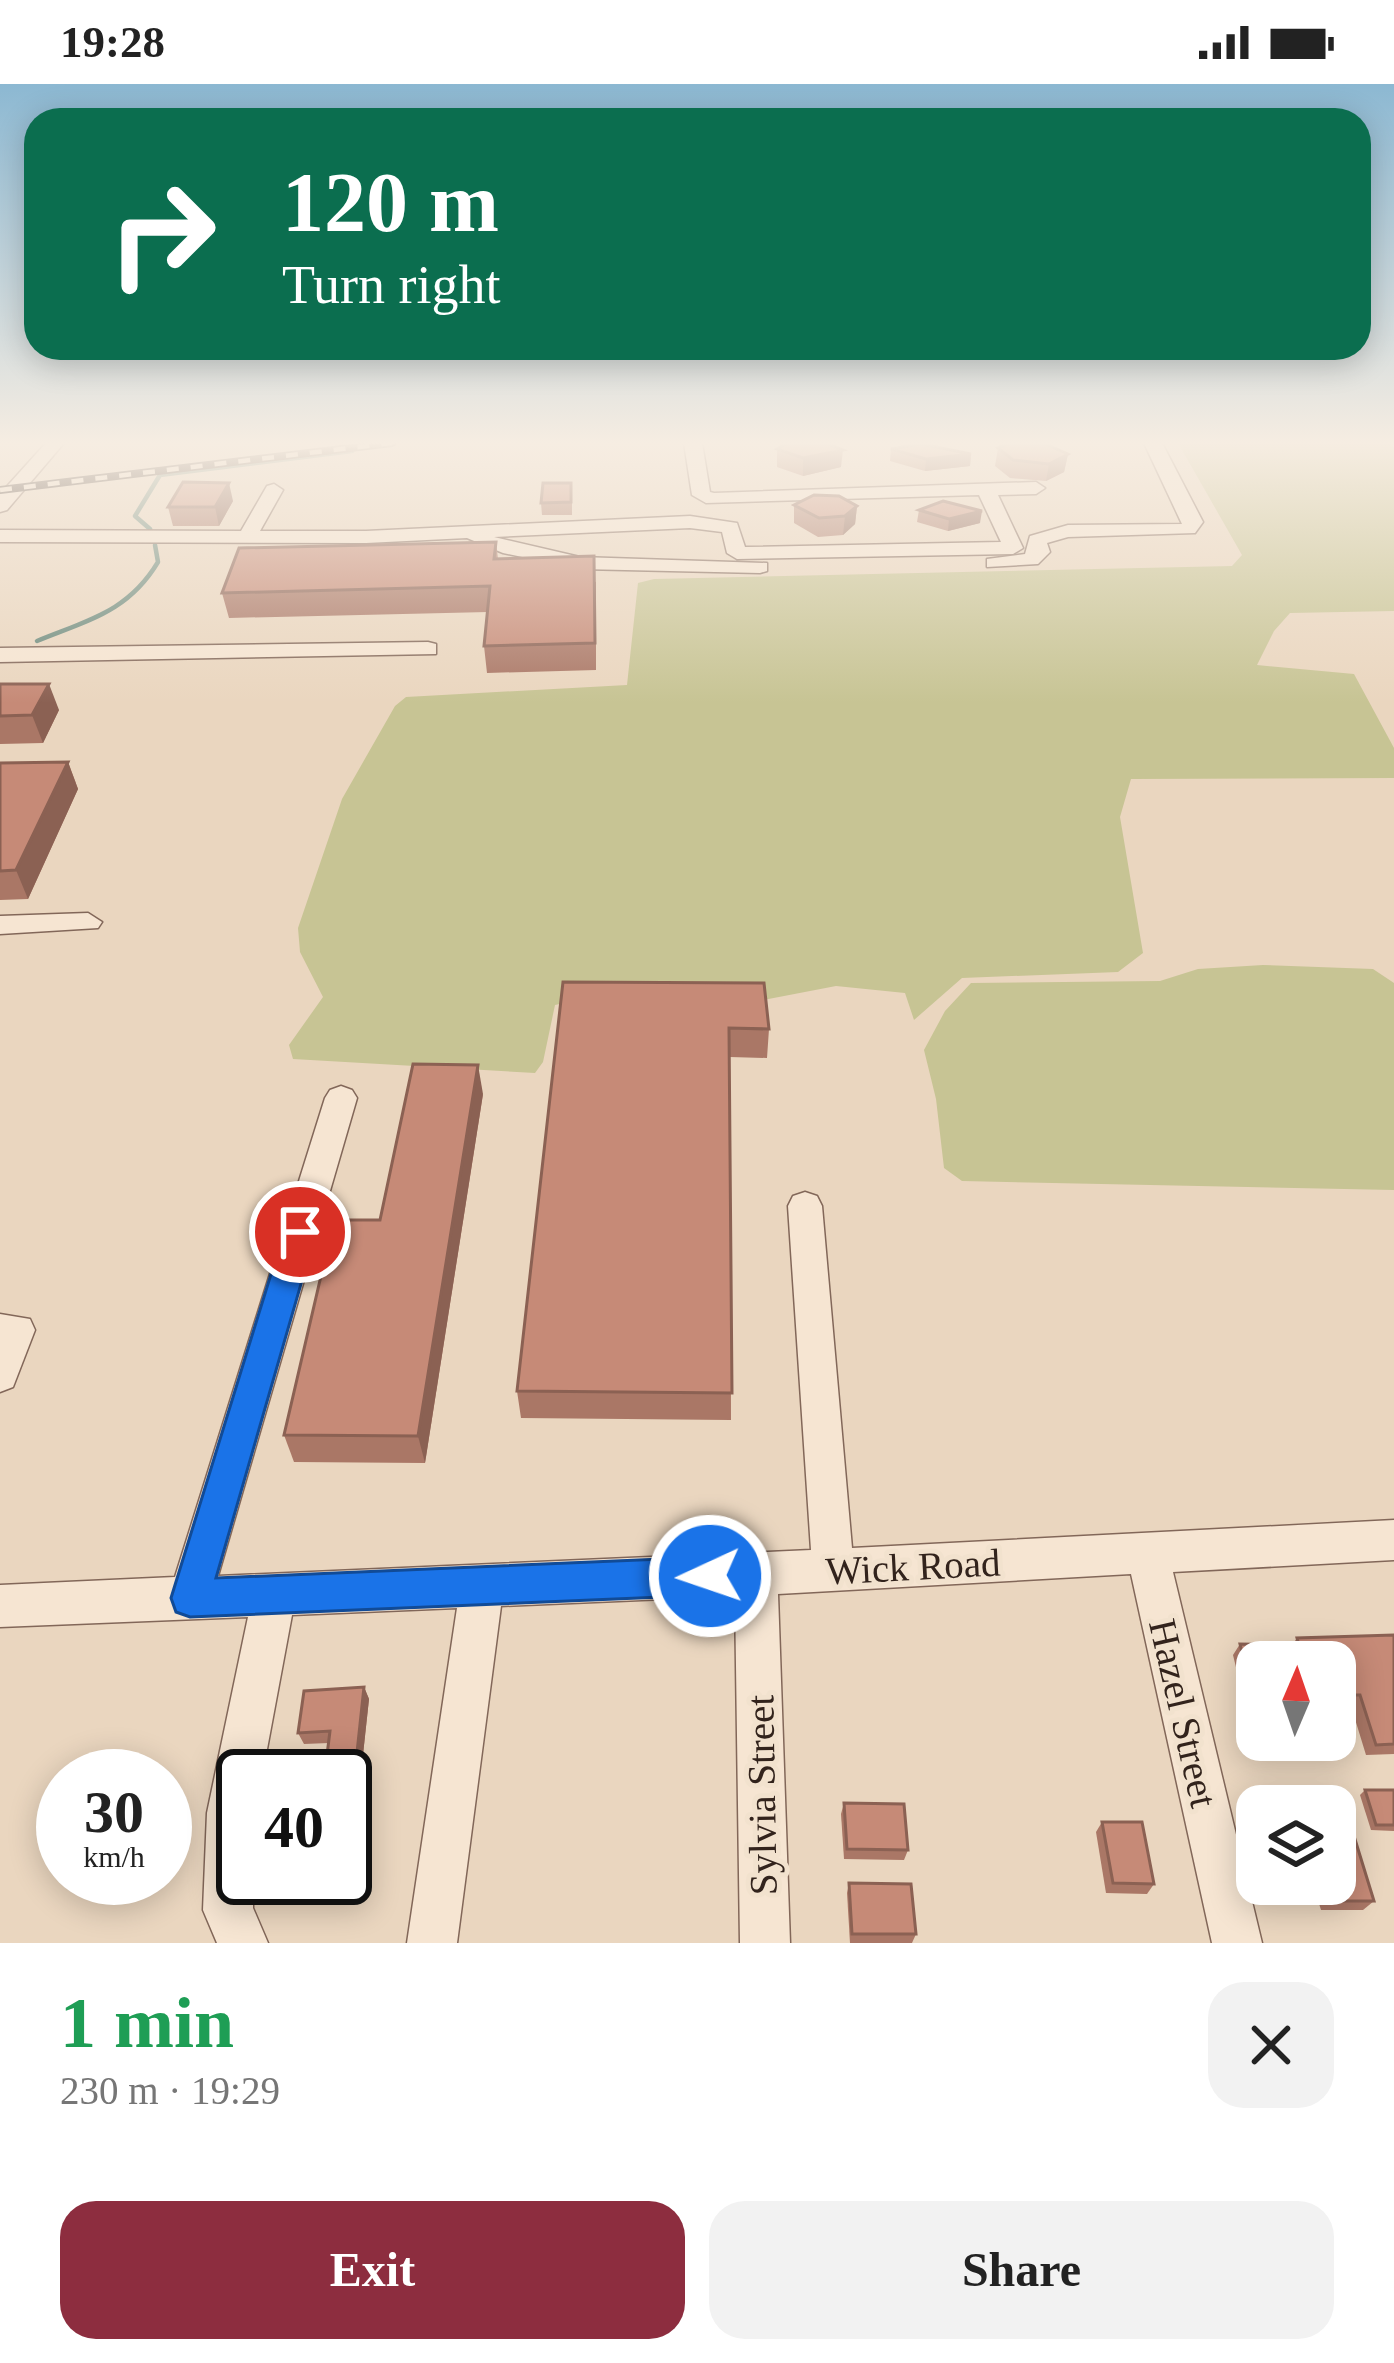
<!DOCTYPE html>
<html lang="en">
<head>
<meta charset="utf-8">
<style>
	:root { --surface:#fff; --page:#f2f2f2; --text:#222; --muted:#767676; --accent:#8d2d3f }
	body { margin:0; font-family:Georgia,serif; background:var(--page); color:var(--text); height:100vh; display:flex; flex-direction:column; font-size:45px; white-space:nowrap }
	* { box-sizing:border-box; margin:0 }
	p { font-size:39px; color:var(--muted) }
	.icon { flex:none; width:66px; height:66px; fill:none; stroke:currentColor; stroke-width:2; stroke-linecap:round; stroke-linejoin:round }
	.map { position:relative; height:1859px; overflow:hidden }
	.sheet { display:flex; flex-direction:column; background:var(--surface); flex:1 }
	.sheet>* { flex:none }
	.hud { position:absolute; left:24px; top:24px; width:1347px; height:252px; border-radius:36px; box-shadow:0 6px 30px #0003; background:#0b6e4f; color:#fff; overflow:hidden }
	.needle { width:78px; rotate:2deg }
	.buttons { position:absolute; left:1236px; top:1557px; display:grid; gap:24px }
	.buttons a { display:grid; place-items:center; width:120px; height:120px; border-radius:24px; background:var(--surface); box-shadow:0 6px 30px #0003; font-size:60px }
	.speed { position:absolute; left:36px; top:1665px; display:flex; gap:24px; font-size:60px; font-weight:700; text-align:center }
	.speed>* { display:grid; place-content:center; width:156px; height:156px; border-radius:50%; background:var(--surface); box-shadow:0 6px 30px #0003; line-height:1 }
	.speed small { font-size:30px; font-weight:400 }
	.speed .limit { border:6px solid #111; border-radius:18px; background:#fff; color:#111 }
	.pin { position:absolute; display:grid; place-items:center; width:102px; height:102px; color:#fff; margin:-51px; border:6px solid #fff; border-radius:50%; box-shadow:0 3px 12px #0007 }
	.me { position:absolute; width:132px; margin:-66px; rotate:267deg; stroke-linejoin:round; filter:drop-shadow(0 0 9px #0008) }
	.turn { display:flex; align-items:center; gap:42px; height:252px; padding:0 60px; font-size:54px }
	.turn .icon { width:156px; height:156px; stroke-width:2.5 }
	.turn b { display:block; font-size:84px; line-height:102px }
	.round { display:grid; place-items:center; flex:none; width:126px; height:126px; border-radius:36px; background:var(--page) }
	.overview { display:flex; align-items:center; justify-content:space-between; height:204px; padding:0 60px }
	h1 { font-size:72px; font-weight:800; line-height:90px; color:#1e9e55 }
	.primary-button { display:flex; gap:24px; margin-top:auto; padding:24px 60px }
	.primary-button a { flex:1; height:138px; border-radius:36px; background:var(--accent); color:#fff; font-size:48px; font-weight:800; line-height:138px; text-align:center }
	.primary-button a+a { background:var(--page); color:var(--text) }
	.status { display:flex; justify-content:space-between; align-items:center; height:84px; padding:0 60px; background:var(--surface); direction:ltr }
	.status svg { height:33px; fill:currentColor }
	.map>svg:first-child { display:block }
	.green { fill:#c7c494 }
	.lines { fill:none; stroke-linecap:round; stroke-linejoin:round }
	.stream { stroke:#6a897c; stroke-width:4.5 }
	.minor-casing { stroke:#826759; stroke-width:3 }
	.minor { fill:#f6e5d2; fill-rule:evenodd }
	.rail-casing { stroke:#32231c; stroke-width:8 }
	.rail { stroke:#f2e2ce; stroke-width:4.5; stroke-dasharray:12; stroke-linecap:butt }
	.wall { fill:#a76 }
	.shaded-wall { fill:#8b6153 }
	.building { fill:#c68a77; stroke:#8b6153; stroke-width:3 }
	.route { fill:#1a73e8; stroke:#114b97; stroke-width:3 }
	.labels { text-anchor:middle; stroke-width:10; stroke-linejoin:round; paint-order:stroke }
	.near-street-label { font-size:39px; fill:#32231c; stroke:#f2e2ce }
</style>
</head>
<body>
<div class="status"><b>19:28</b><svg viewBox="0 0 49 12"><path d="M0 12V9h3v3zM5 12V6h3v6zM10 12V3h3v9zM15 12V0h3v12zM26 1h20v11H26zM47 4h2v5h-2z"/></svg></div>
<div class="map">
<svg width="1394" height="1859" viewBox="0 0 1394 1859">
	<rect width="100%" height="100%" fill="#ead6bf"/>
	<!-- green -->
	<g class="green">
		<path d="M1178,359h212l4,5v163l-104,2 -16,18 -17,34 97,9 40,74v30l-263,1 -11,38 23,136 -25,19 -156,6 -48,42 -9,-27 -69,-7 -83,16 -174,-2 -24,5 -12,57 -8,11 -242,-14 -4,-14 34,-48 -23,-45 -2,-24 44,-129 53,-93 11,-9 221,-12 11,-102 16,-4 578,-13 10,-11z"/>
		<path d="M1263,881l110,4 21,14v207l-432,-9 -18,-13 -8,-69 -12,-49 21,-39 26,-28 189,-2 38,-12z"/>
	</g>
	<g class="lines">
		<!-- stream -->
		<g class="stream">
			<path d="M150,445l-15,-13 25,-41 192,-24"/>
			<path d="M37,557c51,-21 91,-29 121,-79l-3,-17"/>
		</g>
		<defs>
			<g id="minor">
				<path d="M46,359h18l-57,67 -7,2v-18z"/>
				<path d="M684,359h18l8,49 4,1 322,-11 9,6 -9,6 -38,1 25,53 -10,6 -276,5 -10,-6 -5,-21 -32,-4 -196,9 86,20 187,6v8l-7,2 -180,-4 -77,-16 -36,-15 -101,5 -366,-1v-12l241,1 26,-45 7,-2 9,6 -23,41h106l324,-15 47,7 8,24 256,-5 -22,-47 -273,8 -14,-8z"/>
				<path d="M1144,359h18l41,79 -8,11 -127,4 -21,6 3,9 -12,12 -51,3v-8l38,-5 5,-18 38,-11 114,-1z"/>
				<path d="M428,558l8,2v10l-436,8v-14z"/>
				<path d="M88,829l14,9 -4,6 -98,6v-18z"/>
				<path d="M341,1002l11,4 5,8 -139,478 593,-26 -23,-344 5,-10 12,-4 12,4 5,10 30,342 542,-28v40l-221,12 89,371h-50l-81,-369 -353,20 12,349h-50l-5,-347 -234,10 -44,337h-50l50,-335 -165,7 -30,161h-19v102h10v30l15,35h-51l-14,-33 4,-97 41,-196 -248,10v-42l175,-8 150,-479 5,-8z"/>
				<path d="M0,1230l30,5 5,11 -22,57 -13,5z"/>
			</g>
		</defs>
		<!-- minor casing -->
		<use href="#minor" class="minor-casing"/>
		<!-- minor -->
		<use href="#minor" class="minor"/>
		<defs>
			<path id="rail" d="M0,406l392,-47"/>
		</defs>
		<!-- rail casing -->
		<use href="#rail" class="rail-casing"/>
		<!-- rail -->
		<use href="#rail" class="rail"/>
	</g>
	<!-- wall -->
	<g class="wall">
		<path d="M1010,359h33l25,11 -4,18 -18,9 -36,-3 -15,-12 3,-18z"/>
		<path d="M777,365l64,18 -38,9 -26,-9z"/>
		<path d="M891,365l80,5 -1,12 -45,5 -35,-10z"/>
		<path d="M572,411v20h-30l-1,-12z"/>
		<path d="M233,417l-14,25h-46l-5,-19z"/>
		<path d="M794,421l63,1 -2,18 -12,11 -25,2 -24,-14z"/>
		<path d="M919,426l61,13 -32,8 -31,-9z"/>
		<path d="M496,458l2,17 98,23v88l-109,3 -3,-27 4,-34 -259,6 -7,-25z"/>
		<path d="M0,600l59,26 -16,33 -43,1z"/>
		<path d="M68,678l10,27 -50,110 -28,1v-137z"/>
		<path d="M563,898l206,47 -2,29 -37,-1 1,363 -210,-2 -4,-27z"/>
		<path d="M483,1010l-58,369 -131,-1 -10,-27 96,-215z"/>
		<path d="M1394,1551v119l-28,1 -15,-49 -16,-1v-43h-78v50h-10l-14,-57 7,-11 52,1 5,-7z"/>
		<path d="M364,1603l5,12 -8,74 -29,1 -6,-11 3,-20 -25,1 -6,-11z"/>
		<path d="M1365,1706h29v41l-23,-1 -11,-35z"/>
		<path d="M844,1719l64,47 -4,10 -60,-1 -3,-45z"/>
		<path d="M1102,1738l52,62 -7,10 -41,-1 -10,-61z"/>
		<path d="M849,1799l67,51 -4,9h-62l-3,-50z"/>
		<path d="M1313,1800h22l39,17 -11,9h-42z"/>
	</g>
	<!-- shaded-wall -->
	<g class="shaded-wall">
		<path d="M843,366l-2,17 -38,9v-18z"/>
		<path d="M971,370l-1,12 -45,5 1,-12z"/>
		<path d="M1068,370l-4,18 -18,9 3,-17z"/>
		<path d="M229,399l4,18 -14,25 -4,-19z"/>
		<path d="M857,422l-2,18 -12,11 2,-19z"/>
		<path d="M982,427l-2,12 -32,8 1,-12z"/>
		<path d="M49,600l10,26 -16,33 -11,-28z"/>
		<path d="M68,678l10,27 -50,110 -12,-29z"/>
		<path d="M478,981l5,29 -58,369 -7,-27z"/>
		<path d="M364,1603l5,12 -8,74 -5,-11z"/>
	</g>
	<!-- building -->
	<g class="building">
		<path d="M788,359h38l17,7 -40,8 -26,-9z"/>
		<path d="M1010,359h33l25,11 -19,10 -36,-4 -15,-12z"/>
		<path d="M921,360l50,10 -45,5 -35,-10z"/>
		<path d="M183,398l46,1 -14,24h-47z"/>
		<path d="M543,399h28v19l-30,1z"/>
		<path d="M814,411l25,1 18,10 -12,10 -26,2 -25,-13z"/>
		<path d="M943,417l39,10 -33,8 -30,-9z"/>
		<path d="M496,458l-2,17 100,-3 1,87 -111,3 6,-60 -268,7 17,-45z"/>
		<path d="M0,600h49l-17,31 -32,1z"/>
		<path d="M68,678l-52,108 -16,1v-108z"/>
		<path d="M563,898l201,1 5,46 -40,-1 3,365 -215,-2z"/>
		<path d="M413,980l65,1 -60,371 -134,-1 50,-215h46z"/>
		<path d="M1394,1551v109l-18,1 -16,-50h-25v-33h-78v39h-3l-14,-57 59,1 -2,-7z"/>
		<path d="M364,1603l-8,75 -30,1 4,-32 -32,2 6,-42z"/>
		<path d="M1365,1706h29v35h-18z"/>
		<path d="M844,1719l60,1 4,46 -61,-1z"/>
		<path d="M1102,1738h40l12,62 -41,-1z"/>
		<path d="M1335,1752h19l20,65h-43l-5,-17h9z"/>
		<path d="M849,1799l62,1 5,50h-64z"/>
	</g>
	<!-- sky -->
	<linearGradient id="sky" x2="0" y2="1"><stop stop-color="#8cb8d2"/><stop offset="0.58" stop-color="#f6ede2"/><stop offset="1" stop-color="#f6ede2" stop-opacity="0"/></linearGradient>
	<rect width="1394" height="619" fill="url(#sky)"/>
	<!-- route -->
	<path class="route" d="M300,1135l11,3 5,10 -100,346 494,-21 14,6 5,13 -5,14 -14,5 -520,22 -14,-5 -5,-14 113,-366 5,-10z"/>
	<g class="labels">
		<!-- near-street labels -->
		<g class="near-street-label">
			<text transform="translate(913 1482) rotate(-3)" y="14">Wick Road</text>
			<text transform="translate(1184 1629) rotate(77)" y="14">Hazel Street</text>
			<text transform="translate(761 1711) rotate(-91)" y="14">Sylvia Street</text>
		</g>
	</g>
</svg>
<div class="buttons">
<a><svg class="needle" viewBox="-14 -14 28 28"><path d="M0-13l5 13h-10z" fill="#e53935"/><path d="M0 13l5-13h-10z" fill="#767676"/></svg></a>
<a><svg class="icon" aria-label="layers" viewBox="0 0 24 24"><path d="M12 4l9 5-9 5-9-5zM3 14l9 5 9-5"/></svg></a>
</div>
<div class="speed"><div>30<small>km/h</small></div><div class="limit">40</div></div>
<div class="pin" style="left:300px;top:1148px;background:#d93025"><svg class="icon" aria-label="arrive" viewBox="0 0 24 24"><path d="M6 21V4h12l-3 4 3 4H6"/></svg></div>
<svg class="me" style="left:710px;top:1492px" viewBox="-20 -20 40 40"><circle r="17" fill="#1a73e8" stroke="#fff" stroke-width="3"/><path d="M0-11L8 9 0 5-8 9z" fill="#fff"/></svg>
<div class="hud">
<div class="turn"><svg class="icon" aria-label="right" viewBox="0 0 24 24"><path d="M7 20v-9h11M14 6l5 5-5 5"/></svg><div><b>120 m</b>Turn right</div></div>
</div>
</div>
<section class="sheet">
<div class="overview"><div><h1>1 min</h1><p>230 m · 19:29</p></div><a class="round"><svg class="icon" aria-label="close" viewBox="0 0 24 24"><path d="M6 6l12 12M18 6L6 18"/></svg></a></div>
<div class="primary-button"><a>Exit</a><a>Share</a></div>
</section>
</body>
</html>
